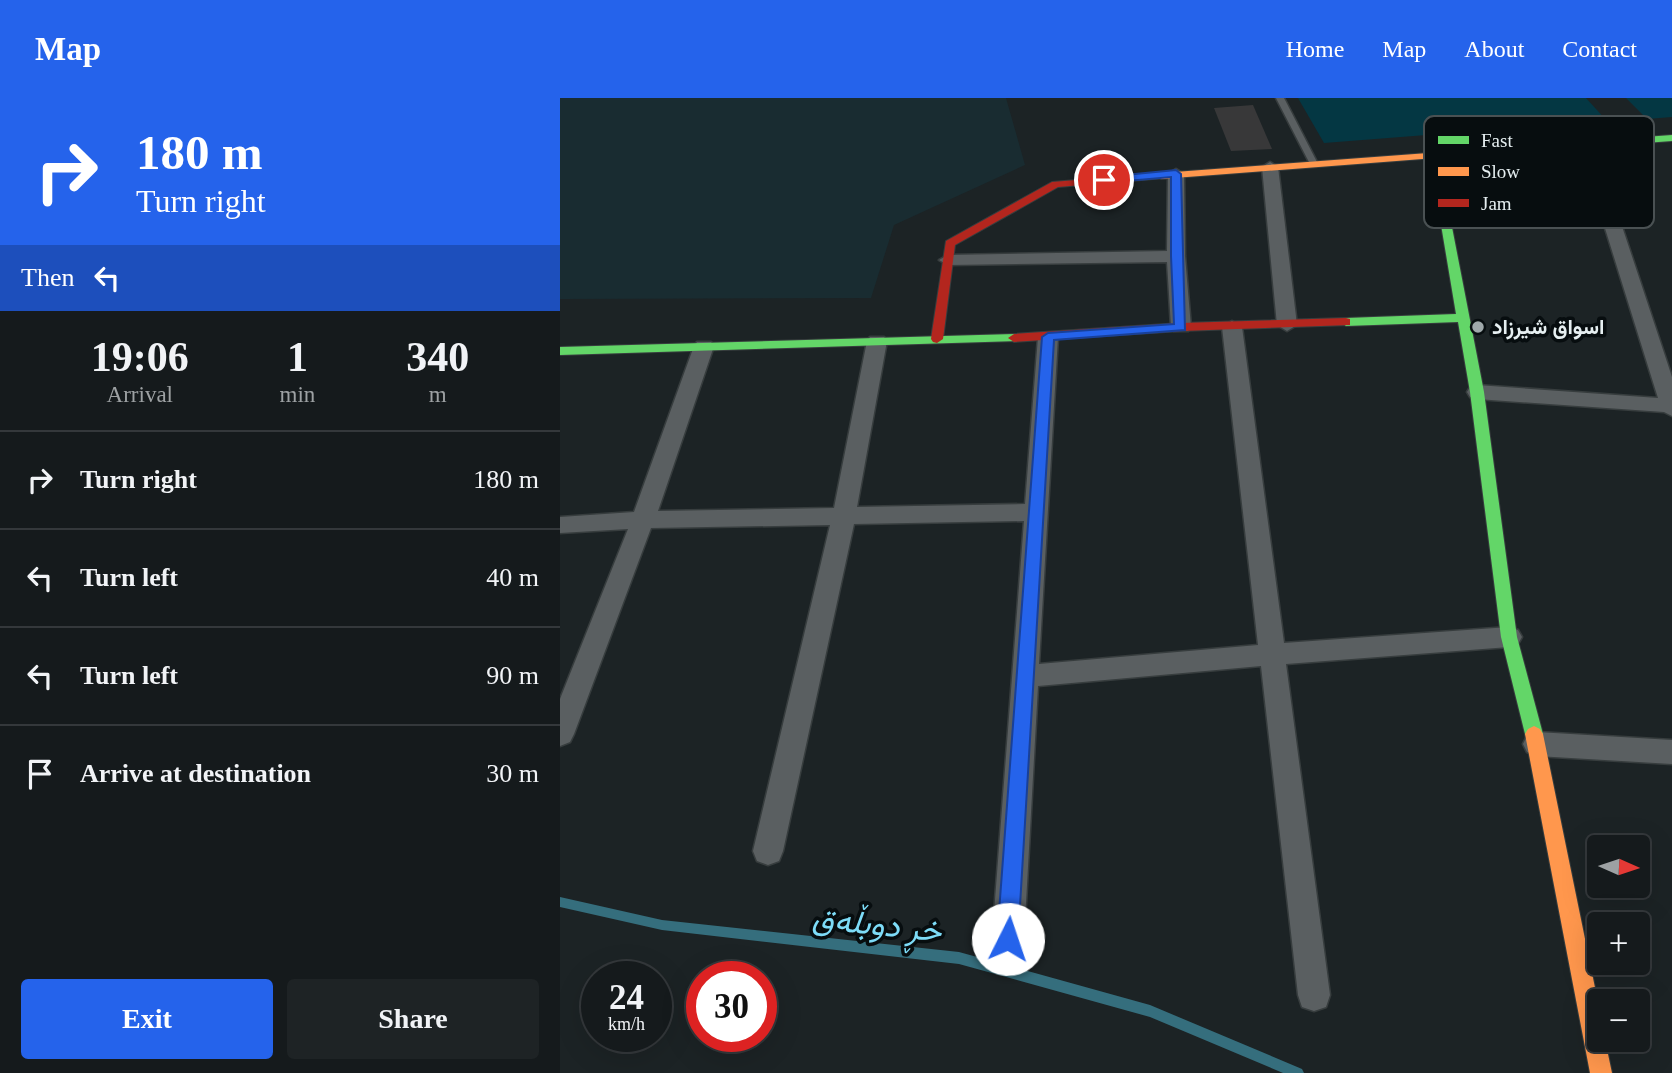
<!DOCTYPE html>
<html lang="en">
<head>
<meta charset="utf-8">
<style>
	:root { --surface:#151a1c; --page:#1e2325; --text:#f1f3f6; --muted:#9da1a3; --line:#34383b; --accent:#2563eb }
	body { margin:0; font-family:"Times New Roman",Vazirmatn,serif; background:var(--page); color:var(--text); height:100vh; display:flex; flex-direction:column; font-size:26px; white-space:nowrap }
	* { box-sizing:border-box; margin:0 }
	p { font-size:23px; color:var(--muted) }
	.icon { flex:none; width:38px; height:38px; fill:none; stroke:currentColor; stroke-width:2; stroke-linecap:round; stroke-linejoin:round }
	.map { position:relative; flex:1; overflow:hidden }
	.sheet { display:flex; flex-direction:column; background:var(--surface); width:560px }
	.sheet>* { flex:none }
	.top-card { background:#2563eb; color:#fff; overflow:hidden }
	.needle { width:46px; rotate:93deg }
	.buttons { position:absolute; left:1027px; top:737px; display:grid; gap:14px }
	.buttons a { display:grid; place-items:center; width:63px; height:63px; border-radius:7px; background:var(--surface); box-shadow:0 7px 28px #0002,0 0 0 2px var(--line); font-size:35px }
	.speed { position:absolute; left:21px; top:863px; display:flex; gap:14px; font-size:35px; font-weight:700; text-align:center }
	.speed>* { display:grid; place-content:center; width:91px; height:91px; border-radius:50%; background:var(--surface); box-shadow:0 7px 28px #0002,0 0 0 2px var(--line); line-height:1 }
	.speed small { font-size:18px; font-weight:400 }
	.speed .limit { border:10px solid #d22; background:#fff; color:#111 }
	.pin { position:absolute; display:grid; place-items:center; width:60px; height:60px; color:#fff; margin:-30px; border:4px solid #fff; border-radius:50%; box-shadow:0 2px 7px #0007 }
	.me { position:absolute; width:77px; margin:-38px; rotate:4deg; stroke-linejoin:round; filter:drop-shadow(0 0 5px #0008) }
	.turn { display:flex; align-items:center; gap:24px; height:147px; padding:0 21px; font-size:32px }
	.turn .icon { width:91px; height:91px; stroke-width:2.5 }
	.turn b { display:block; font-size:49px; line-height:60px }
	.then { display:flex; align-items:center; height:66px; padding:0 21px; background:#0003; gap:14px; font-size:26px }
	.eta { display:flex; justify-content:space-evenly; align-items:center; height:119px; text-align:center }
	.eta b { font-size:42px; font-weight:700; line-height:49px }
	.cta { display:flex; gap:14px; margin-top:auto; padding:14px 21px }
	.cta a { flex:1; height:80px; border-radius:7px; background:var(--accent); color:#fff; font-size:28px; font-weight:700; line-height:80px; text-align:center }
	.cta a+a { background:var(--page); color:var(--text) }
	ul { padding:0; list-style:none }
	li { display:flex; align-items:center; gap:21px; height:98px; padding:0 21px; border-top:2px solid var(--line) }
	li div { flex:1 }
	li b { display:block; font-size:26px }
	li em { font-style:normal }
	header { display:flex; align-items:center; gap:42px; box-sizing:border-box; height:98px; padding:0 35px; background:var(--accent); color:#fff }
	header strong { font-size:33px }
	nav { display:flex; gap:38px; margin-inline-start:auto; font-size:24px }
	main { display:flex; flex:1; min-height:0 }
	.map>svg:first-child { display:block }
	.built { fill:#192c31 }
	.green { fill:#043743 }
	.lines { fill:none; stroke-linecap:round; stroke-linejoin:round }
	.stream { fill:#356e7d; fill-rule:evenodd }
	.building { fill:#383839 }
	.lane-casing { stroke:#373d3e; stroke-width:3 }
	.street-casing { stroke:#373d3e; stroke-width:3 }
	.fast-casing { stroke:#373d3e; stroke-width:2 }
	.slow-casing { stroke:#373d3e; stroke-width:2 }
	.jam-casing { stroke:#373d3e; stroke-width:2 }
	.lane { fill:#5a5f61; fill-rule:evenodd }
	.street { fill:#5a5f61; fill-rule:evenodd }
	.fast { fill:#63d668; fill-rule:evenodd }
	.slow { fill:#ff974d; fill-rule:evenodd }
	.jam { fill:#b3261e; fill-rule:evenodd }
	.route { fill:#2563eb; stroke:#184099; stroke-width:2 }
	.poi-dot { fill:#9fa8aa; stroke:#070d0f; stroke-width:2.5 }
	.labels { text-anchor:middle; stroke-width:7; stroke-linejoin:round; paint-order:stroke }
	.far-poi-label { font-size:21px; font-weight:bold; fill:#e6eff1; stroke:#070d0f; text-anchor:start }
	.near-water-label { font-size:32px; font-style:italic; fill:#7ddcf8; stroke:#070d0f }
	.key { fill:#070d0f; stroke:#4a5153; stroke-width:2 }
	.key-label { font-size:19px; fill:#e6eff1 }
</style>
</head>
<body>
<header>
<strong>Map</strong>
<nav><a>Home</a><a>Map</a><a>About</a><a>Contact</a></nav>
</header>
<main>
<section class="sheet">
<div class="top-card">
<div class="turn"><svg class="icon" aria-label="right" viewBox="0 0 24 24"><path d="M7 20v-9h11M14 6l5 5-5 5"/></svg><div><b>180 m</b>Turn right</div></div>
<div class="then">Then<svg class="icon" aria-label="left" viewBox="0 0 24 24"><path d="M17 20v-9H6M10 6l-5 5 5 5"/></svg></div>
</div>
<div class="eta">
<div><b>19:06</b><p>Arrival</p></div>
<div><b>1</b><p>min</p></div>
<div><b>340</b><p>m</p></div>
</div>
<ul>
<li><svg class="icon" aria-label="right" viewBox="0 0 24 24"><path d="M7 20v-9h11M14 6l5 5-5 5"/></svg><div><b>Turn right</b></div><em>180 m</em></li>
<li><svg class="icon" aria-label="left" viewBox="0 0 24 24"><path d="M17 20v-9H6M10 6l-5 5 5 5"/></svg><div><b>Turn left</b></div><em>40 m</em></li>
<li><svg class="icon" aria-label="left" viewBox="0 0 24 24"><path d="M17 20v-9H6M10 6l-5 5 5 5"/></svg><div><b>Turn left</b></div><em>90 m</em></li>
<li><svg class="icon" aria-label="arrive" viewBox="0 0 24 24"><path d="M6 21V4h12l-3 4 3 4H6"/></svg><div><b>Arrive at destination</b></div><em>30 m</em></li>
</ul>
<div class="cta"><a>Exit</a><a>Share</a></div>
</section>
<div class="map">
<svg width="1112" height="975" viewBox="0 0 1112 975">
	<rect width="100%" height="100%" fill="#1c2325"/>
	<!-- built -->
	<path class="built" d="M0,0h446l19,67 -131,60 -23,73 -311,1z"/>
	<!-- green -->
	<g class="green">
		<path d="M738,0h288l21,23 -283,22z"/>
		<path d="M1066,0h46v19l-25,2z"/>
	</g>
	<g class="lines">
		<!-- stream -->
		<path class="stream" d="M0,799l102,23 297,32 191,53 152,64 2,4h-21l-133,-56 -191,-53 -297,-34 -102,-23z"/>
	</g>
	<!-- building -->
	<path class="building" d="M693,7l19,44 -41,2 -17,-43z"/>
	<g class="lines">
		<defs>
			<path id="lane" d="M716,0h8l34,66 -1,2 -7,-2z"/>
			<g id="street">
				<path d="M1027,42l8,5 77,232v39l-8,-4 -187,-13 -7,-2 -3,-5 3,-5 7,-2 181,13 -79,-253z"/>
				<path d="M710,64l8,5 19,158 -10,6 -10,-6 -15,-158z"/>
				<path d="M616,71l8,5 1,82 6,71 -3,4h-14l-3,-4 -4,-65 -219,3 -9,-5 9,-5 219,-4 1,-77z"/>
				<path d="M672,223l10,6 42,316 225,-16 9,3 4,7 -4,7 -9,3 -223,17 44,331 -4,12 -12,4 -12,-4 -4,-12 -37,-329 -223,20 -14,253 -5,11 -11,5 -11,-5 -5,-11 32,-418 -170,3 -71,327 -4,10 -11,4 -11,-4 -4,-10 77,-326 -179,3 -77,206 -4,8 -10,4v-47l68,-170 -68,4v-16l74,-5 60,-166 3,-4h14l3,4 -56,165 176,-3 33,-167 3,-4h14l3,4 -30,166 168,-3 13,-167 3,-4h14l3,4 -19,327 219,-19 -36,-318z"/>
				<path d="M977,634l135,8v24l-135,-8 -10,-4 -4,-8 4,-8z"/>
			</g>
			<g id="fast">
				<path d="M1112,37v6l-123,9 -5,-3 5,-3z"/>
				<path d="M869,55l9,2 46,237 33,245 26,97 -3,5 -6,3 -6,-3 -3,-5 -24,-97 -31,-245 -12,-70 -112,4 -6,-4 6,-4 110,-4z"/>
				<path d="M454,236l4,1v6l-458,14v-8z"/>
			</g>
			<g id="slow">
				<path d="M989,46l5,3 -1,2 -392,30 -5,-3 5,-3z"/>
				<path d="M974,628l6,3 3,5 57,278v28h5l7,33h-22l-65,-339 3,-5z"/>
			</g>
			<g id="jam">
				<path d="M601,75l4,1v4l-107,9 -103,58 -12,94 -6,4 -4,-1 -2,-3 15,-98 106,-59z"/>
				<path d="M786,220l4,1v6l-169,6 -167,11 -6,-4 6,-4 167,-11z"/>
			</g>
		</defs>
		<!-- lane casing -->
		<use href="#lane" class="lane-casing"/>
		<!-- street casing -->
		<use href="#street" class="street-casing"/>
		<!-- fast casing -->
		<use href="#fast" class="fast-casing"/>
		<!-- slow casing -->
		<use href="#slow" class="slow-casing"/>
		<!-- jam casing -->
		<use href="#jam" class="jam-casing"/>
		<!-- lane -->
		<use href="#lane" class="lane"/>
		<!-- street -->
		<use href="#street" class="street"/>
		<!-- fast -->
		<use href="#fast" class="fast"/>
		<!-- slow -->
		<use href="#slow" class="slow"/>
		<!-- jam -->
		<use href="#jam" class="jam"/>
	</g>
	<!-- route -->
	<path class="route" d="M616,72l5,4 4,156 -131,10 -36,599 -3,8 -7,3 -8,-3 -3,-8 45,-602 6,-4 126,-9 -3,-68v-79l-67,6 -5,-3 5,-3z"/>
	<!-- markers -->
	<circle class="poi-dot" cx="918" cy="229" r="7"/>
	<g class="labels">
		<!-- far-poi labels -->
		<g class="far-poi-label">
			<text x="932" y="236">اسواق شيرزاد</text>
		</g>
		<!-- near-water labels -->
		<g class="near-water-label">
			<text transform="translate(317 826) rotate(6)" y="11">خڕ دوبڵەق</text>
		</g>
	</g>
	<!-- legend -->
	<rect x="864" y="18" width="230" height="112" rx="10" class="key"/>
	<rect x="878" y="38" width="31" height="8" fill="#63d668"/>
	<rect x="878" y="69" width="31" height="9" fill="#ff974d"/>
	<rect x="878" y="101" width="31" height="8" fill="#b3261e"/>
	<g class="key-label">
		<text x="921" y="49">Fast</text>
		<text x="921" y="80">Slow</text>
		<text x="921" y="112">Jam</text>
	</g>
</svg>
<div class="buttons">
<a><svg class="needle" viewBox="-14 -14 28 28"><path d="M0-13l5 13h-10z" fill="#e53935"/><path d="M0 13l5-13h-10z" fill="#9da1a3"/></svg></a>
<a>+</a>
<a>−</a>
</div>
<div class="speed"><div>24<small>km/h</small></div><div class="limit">30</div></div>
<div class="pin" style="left:544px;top:82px;background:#d93025"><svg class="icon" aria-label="arrive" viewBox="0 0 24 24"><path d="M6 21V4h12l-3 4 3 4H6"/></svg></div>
<svg class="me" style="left:448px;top:841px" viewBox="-20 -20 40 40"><circle r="19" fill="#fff"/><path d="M0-13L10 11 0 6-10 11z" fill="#2563eb"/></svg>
</div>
</main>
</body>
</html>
